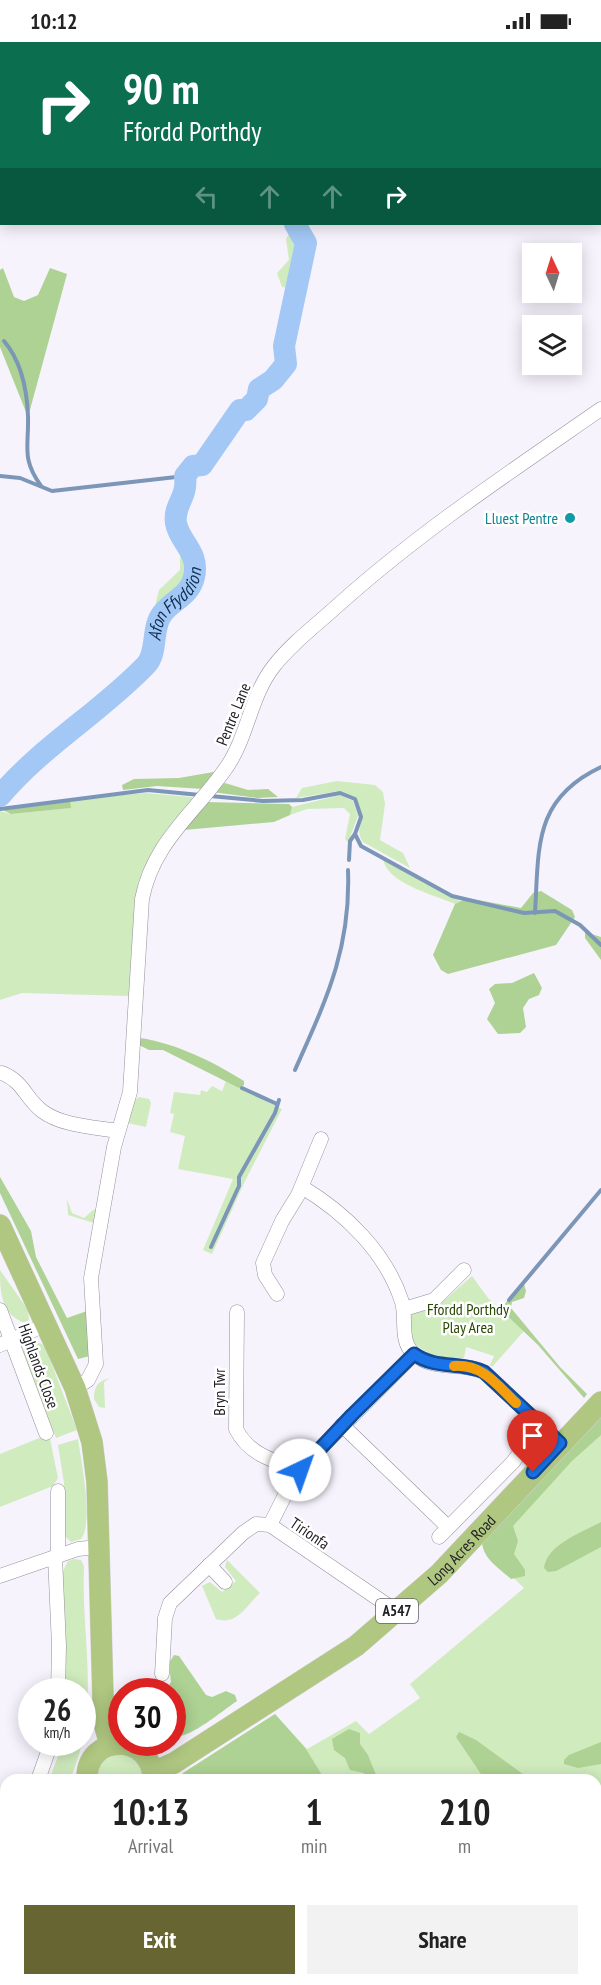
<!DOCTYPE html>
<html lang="en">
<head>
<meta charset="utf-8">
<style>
	:root { --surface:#fff; --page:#f2f2f2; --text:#222; --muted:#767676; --accent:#676531 }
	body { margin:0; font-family:"PT Sans Narrow",sans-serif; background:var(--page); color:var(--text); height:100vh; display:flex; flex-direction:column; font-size:22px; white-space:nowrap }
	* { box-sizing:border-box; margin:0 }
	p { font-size:20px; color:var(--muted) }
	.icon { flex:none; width:33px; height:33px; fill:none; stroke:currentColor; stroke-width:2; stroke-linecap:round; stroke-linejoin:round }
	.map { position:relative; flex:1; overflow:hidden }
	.sheet { position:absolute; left:0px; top:1732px; width:602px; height:212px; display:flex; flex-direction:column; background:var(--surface); border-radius:18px 18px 0 0; box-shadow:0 3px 15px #0003 }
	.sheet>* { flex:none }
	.banner { position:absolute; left:0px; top:0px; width:602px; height:183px; box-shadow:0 3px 15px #0003; background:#0b6e4f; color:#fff; overflow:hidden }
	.needle { width:39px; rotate:356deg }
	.buttons { position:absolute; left:522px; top:201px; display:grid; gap:12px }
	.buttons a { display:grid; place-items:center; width:60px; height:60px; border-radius:0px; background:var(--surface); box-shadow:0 3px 15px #0003; font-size:30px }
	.speed { position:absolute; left:18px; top:1636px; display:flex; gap:12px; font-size:30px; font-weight:700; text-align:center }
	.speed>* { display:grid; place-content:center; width:78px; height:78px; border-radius:50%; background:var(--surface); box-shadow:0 3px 15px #0003; line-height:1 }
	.speed small { font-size:15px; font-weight:400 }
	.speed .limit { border:9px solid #d22; background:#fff; color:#111 }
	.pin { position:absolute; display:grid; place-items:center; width:51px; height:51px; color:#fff; margin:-62px -26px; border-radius:50% 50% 50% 0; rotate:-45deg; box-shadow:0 0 6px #0007 }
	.pin .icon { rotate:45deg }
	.me { position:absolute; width:66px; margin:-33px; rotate:42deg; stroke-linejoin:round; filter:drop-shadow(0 0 4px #0008) }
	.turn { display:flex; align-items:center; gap:21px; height:126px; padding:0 24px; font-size:27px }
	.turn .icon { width:78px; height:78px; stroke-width:2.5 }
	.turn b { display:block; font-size:42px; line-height:51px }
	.lanes { display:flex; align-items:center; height:57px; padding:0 24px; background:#0003; justify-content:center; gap:30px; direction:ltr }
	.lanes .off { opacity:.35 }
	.eta { display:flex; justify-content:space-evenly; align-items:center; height:102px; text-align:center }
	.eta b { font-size:36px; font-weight:700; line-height:42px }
	.cta { display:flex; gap:12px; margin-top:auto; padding:12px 24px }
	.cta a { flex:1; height:69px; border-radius:0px; background:var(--accent); color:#fff; font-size:24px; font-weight:700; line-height:69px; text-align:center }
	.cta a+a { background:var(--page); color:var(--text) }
	.status { display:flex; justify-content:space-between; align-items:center; height:42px; padding:0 30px; background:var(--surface); direction:ltr }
	.status svg { height:16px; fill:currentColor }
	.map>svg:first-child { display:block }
	.green { fill:#d0ebbe }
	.forest { fill:#add293 }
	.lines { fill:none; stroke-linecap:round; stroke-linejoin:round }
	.stream { stroke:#7c96b7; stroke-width:4 }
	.river { stroke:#a3c8f5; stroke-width:22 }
	.minor-casing { stroke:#948f9b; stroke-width:15 }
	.tertiary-casing { stroke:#948f9b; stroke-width:18 }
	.primary-casing { stroke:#d3d2d3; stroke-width:22 }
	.minor { stroke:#fff; stroke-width:14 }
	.tertiary { stroke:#fff; stroke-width:16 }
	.primary { stroke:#afc780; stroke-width:21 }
	.route-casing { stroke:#114b97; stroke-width:15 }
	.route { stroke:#1a73e8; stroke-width:10 }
	.slow { stroke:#f59e0b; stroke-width:10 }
	.culture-dot { fill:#0f9aa8; stroke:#fff; stroke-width:2 }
	.labels { text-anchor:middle; stroke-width:5; stroke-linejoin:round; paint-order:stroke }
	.shield { fill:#fff; stroke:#646366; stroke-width:1.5 }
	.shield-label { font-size:15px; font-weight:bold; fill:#222025 }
	.culture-label { font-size:16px; fill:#0d838f; stroke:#fff; text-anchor:end }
	.street-label { font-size:16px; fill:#222025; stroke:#fff }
	.park-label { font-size:16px; fill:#274702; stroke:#fff }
	.water-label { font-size:18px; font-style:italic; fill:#0f3053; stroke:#fff }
</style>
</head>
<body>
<div class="status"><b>10:12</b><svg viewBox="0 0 49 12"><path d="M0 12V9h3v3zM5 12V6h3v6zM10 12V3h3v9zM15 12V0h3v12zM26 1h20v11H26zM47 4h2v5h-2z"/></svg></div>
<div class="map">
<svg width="601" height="1943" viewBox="0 0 601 1943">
	<rect width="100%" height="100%" fill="#f7f3fd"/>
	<!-- green -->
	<g class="green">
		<path d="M291,189l10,7 -7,46 -5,4 -7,-1 -5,-14 12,-13 -3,-21z"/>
		<path d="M183,505h4c9,25 5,39 -15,54 -5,4 -9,9 -15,12l-2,-7 4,-16 21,-20v-19z"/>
		<path d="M337,739l38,4 8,7 2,12 -5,36 23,13 7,15 -47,-26c-10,-14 5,-25 -8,-44l-16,-7 -43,7 6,-10z"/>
		<path d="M145,751l46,4 4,3 -28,29 -29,54 -9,113 -107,-3 -22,7v-189l11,3 59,-6v-8z"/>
		<path d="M340,753l13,6 5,15 -10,26 -3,-3 5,-25 -6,-6 -37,1 -17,6 2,-8z"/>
		<path d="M383,816l64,37 14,6 -6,3c-20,-9 -70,-21 -72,-46z"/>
		<path d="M226,1039l56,28 -37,72 -33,73 -9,-4 30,-71 -55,-10 7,-33 -15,-4 4,-18 -4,-1 4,-21 26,3 1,-5 6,2 5,-6 10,5z"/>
		<path d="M139,1055l10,2 2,4 -5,24 -18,-4 7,-23z"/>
		<path d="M67,1157l5,14 12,5 9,-8 5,-1 -4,14 -26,-8z"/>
		<path d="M0,1228l28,40 1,10 -4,3c-24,-8 -25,-31 -25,-53z"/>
		<path d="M472,1234l16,22 36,33 -32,36 -2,-2 4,-9 -28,-9 -2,11c-25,4 -69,-13 -52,-44l25,-7z"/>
		<path d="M36,1300l6,2 5,8 30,78 -21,8 -33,-86 2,-6z"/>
		<path d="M110,1336l-6,4 1,26 -6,-1 -5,-8c0,-13 4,-18 16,-21z"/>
		<path d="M601,1382v561h-361l-2,-5h358v-200h-417l4,-7 92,-59 32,35 49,-28 13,13 51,-36 -10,-14 114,-96 -41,-40 98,-107z"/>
		<path d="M49,1392l9,44 -5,8 -53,21v-53z"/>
		<path d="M78,1397c3,21 16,84 3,100l-10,3 -8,-8 1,-51 -6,-38z"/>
		<path d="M74,1517l7,1 3,6c-3,77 18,141 -14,214h-21l14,-37h19v-51h-18l-1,-121 5,-10z"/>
		<path d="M227,1518l33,33c-14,13 -23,33 -44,26l-14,-33 8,-4 12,10 14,-11 -11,-14z"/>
		<path d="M120,1712c16,2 21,12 25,26h-49c1,-14 9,-23 24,-26z"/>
		<path d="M162,1938h41l3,5h-52z"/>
	</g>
	<!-- forest -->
	<g class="forest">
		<path d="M0,0h81l-79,2 -1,27z"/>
		<path d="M3,226l11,29 10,4 14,-6 12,-27 17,6 -39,143 -28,-70v-77z"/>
		<path d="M219,729l-16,18 -46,-3 -34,4 -1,-5 12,-6 45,-1z"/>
		<path d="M225,741l23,7 20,-1 10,8 -21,1 -45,-6z"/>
		<path d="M70,758l1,8 -60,6 -8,-4z"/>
		<path d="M206,760l83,2 3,3 -2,8 -16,7 -90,8z"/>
		<path d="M541,849l31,19 3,7 -19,28 -108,29 -7,-4 -8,-15 22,-51 12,-6 54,10 12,-15z"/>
		<path d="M585,890l16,5v23l-16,-22z"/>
		<path d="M534,931l8,15 -3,7 -10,4 -6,9 3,19 -6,6 -22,1 -11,-15 8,-16 -6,-14 6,-5 17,-1z"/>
		<path d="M140,996c35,5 74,24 104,43v4l-5,3 -76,-38h-14l-10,-5z"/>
		<path d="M0,1135l31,54 5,26 31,61 20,-7 3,45 -12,3 -78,-166z"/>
		<path d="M524,1242l2,7 -2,7 -12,4 -1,6 49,59 27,27 -3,4 -46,-53 -37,-35 10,-15z"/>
		<path d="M601,1370v23l-29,26 -59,65 5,15 -4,13 11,16v6l-14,3c-12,-11 -28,-20 -29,-37z"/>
		<path d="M601,1480v25l-45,24 -8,1 -4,-4c3,-24 39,-36 57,-46z"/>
		<path d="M174,1613l5,1 27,39 6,2 14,-6 9,4 2,6c-18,12 -42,34 -64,37l-1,-46h-7l6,-10 -2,-19z"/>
		<path d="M275,1672l31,35 19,31h-40l-9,-2 -15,2h-82l4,-7z"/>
		<path d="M349,1687l11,4v11l8,11 10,25h-10l-4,-7 -14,-3 -5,-12 -11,-8 -2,-11z"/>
		<path d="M459,1690l17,8 55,40h-46l-29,-43z"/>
		<path d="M601,1700v22l-23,4 -14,-4v-4l5,-5z"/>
		<path d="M596,1810l5,1v37l-5,-6z"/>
		<path d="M236,1938h60l1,5h-59z"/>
		<path d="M523,1938h53l-1,5h-50z"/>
	</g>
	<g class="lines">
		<!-- stream -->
		<g class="stream">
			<path d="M597,2l1,-2"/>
			<path d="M4,299c17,20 23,49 24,75 1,31 -7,42 13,70"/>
			<path d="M0,434l20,2 32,13 133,-15"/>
			<path d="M210,754l53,5 40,-1 37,-7 15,6 6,18 -6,17 6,12 91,50 72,17 31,-2 25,14 21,20"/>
			<path d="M0,767l148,-19 52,5"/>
			<path d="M349,818l1,-19 5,-7"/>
			<path d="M535,871c4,-66 -2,-114 66,-146"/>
			<path d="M295,1028c31,-70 56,-121 53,-200"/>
			<path d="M242,1046l35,16"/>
			<path d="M211,1205l28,-61v-9l36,-64 4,-13"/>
			<path d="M509,1258l92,-110"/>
		</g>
		<!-- river -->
		<g class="river">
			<path d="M600,60h1"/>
			<path id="s1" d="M0,754c42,-50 101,-84 146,-131 12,-12 5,-36 16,-51 10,-14 28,-18 32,-37 6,-25 -15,-35 -18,-54 -3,-18 12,-25 9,-47l8,-10 9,-1 38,-55h6l11,-11 2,-10 14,-9 13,-16 -2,-18 22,-103 -11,-19"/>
		</g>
		<defs>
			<g id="minor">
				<path d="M2,1031c22,9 23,25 40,38 20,15 52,16 76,20"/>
				<path d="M302,1145c43,26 84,65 100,115 5,17 -3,39 12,52 21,18 47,7 70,18l76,71"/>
				<path d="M277,1252l-12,-19 -2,-12 19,-42 16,-26 23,-56"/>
				<path d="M404,1267l30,-9 30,-30"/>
				<path d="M0,1268l46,123"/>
				<path d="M237,1270l-1,117c13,26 38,32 64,41"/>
				<path d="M0,1303l47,-21"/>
				<path d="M75,1346l13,-8 8,-16 -5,-86 23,-131 16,-55 12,-193c11,-57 53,-86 84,-131 22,-31 24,-72 48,-102 17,-22 41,-40 62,-59 82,-74 174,-135 265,-198"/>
				<path d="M342,1383l106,102"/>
				<path d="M270,1483l24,-48 12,-14 108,-109"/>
				<path d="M439,1495l74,-75 27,-36"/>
				<path d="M58,1514v-65"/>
				<path d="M55,1515l4,89 -1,46"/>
				<path d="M209,1523l16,17"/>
				<path d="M0,1534l78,-27 20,-2"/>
				<path d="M162,1632l3,-56 5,-15 73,-70 13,-9 14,1 126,86"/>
				<path d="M38,1738l13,-37"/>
				<path d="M0,1796l6,-8"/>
				<path d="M0,1923l6,7"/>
				<path d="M13,1938l5,5"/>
			</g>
			<path id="tertiary" d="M0,1840l6,-6"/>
			<g id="primary">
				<path d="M0,1183l75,163 17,54 5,40 6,217 1,24 6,22"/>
				<path id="s2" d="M153,1730l21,-9 182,-117 83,-72 162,-172"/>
				<path d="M87,1738c-2,-47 66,-48 66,0"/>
				<path d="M220,1938l2,5"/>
			</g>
		</defs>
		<!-- minor casing -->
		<use href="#minor" class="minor-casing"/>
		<!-- tertiary casing -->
		<use href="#tertiary" class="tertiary-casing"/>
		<!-- primary casing -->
		<use href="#primary" class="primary-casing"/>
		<!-- minor -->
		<use href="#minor" class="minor"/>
		<!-- tertiary -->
		<use href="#tertiary" class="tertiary"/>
		<!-- primary -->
		<use href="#primary" class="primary"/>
	</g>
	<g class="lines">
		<defs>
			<path id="route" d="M300,1428l52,-55 62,-61c23,16 46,7 70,18l76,71 -27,29"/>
		</defs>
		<!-- route casing -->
		<use href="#route" class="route-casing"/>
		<!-- route -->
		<use href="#route" class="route"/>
		<!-- slow -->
		<path class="slow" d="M454,1324c29,-2 43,19 62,37"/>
	</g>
	<!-- markers -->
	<circle class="culture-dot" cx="570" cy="476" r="6"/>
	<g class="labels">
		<!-- shield labels -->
		<rect class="shield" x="376" y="1557" width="42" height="24" rx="4.5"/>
		<g class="shield-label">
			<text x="397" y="1574">A547</text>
		</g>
		<!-- culture labels -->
		<g class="culture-label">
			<text x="558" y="482">Lluest Pentre</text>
		</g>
		<!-- street labels -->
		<g class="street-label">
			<text transform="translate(233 672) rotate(-68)" y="6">Pentre Lane</text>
			<text transform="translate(39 1324) rotate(70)" y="6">Highlands Close</text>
			<text transform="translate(219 1350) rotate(-90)" y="6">Bryn Twr</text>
			<text transform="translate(310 1491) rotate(34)" y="6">Tirionfa</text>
			<text dy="6" stroke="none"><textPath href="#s2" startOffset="382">Long Acres Road</textPath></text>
		</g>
		<!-- park labels -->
		<g class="park-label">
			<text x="468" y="1273">Ffordd Porthdy<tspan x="468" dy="18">Play Area</tspan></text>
		</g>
		<!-- water labels -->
		<g class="water-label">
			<text dy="6" stroke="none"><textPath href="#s1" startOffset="266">Afon Ffyddion</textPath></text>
		</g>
	</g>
</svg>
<div class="buttons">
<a><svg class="needle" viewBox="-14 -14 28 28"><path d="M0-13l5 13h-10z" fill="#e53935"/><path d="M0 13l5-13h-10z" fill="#767676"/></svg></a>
<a><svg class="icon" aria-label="layers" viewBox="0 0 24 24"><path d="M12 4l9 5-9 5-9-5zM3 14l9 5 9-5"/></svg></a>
</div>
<div class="speed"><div>26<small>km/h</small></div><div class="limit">30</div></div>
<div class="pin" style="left:533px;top:1430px;background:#d93025"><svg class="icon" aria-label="arrive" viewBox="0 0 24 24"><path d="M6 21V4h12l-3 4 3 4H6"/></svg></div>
<svg class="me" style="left:300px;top:1428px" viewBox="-20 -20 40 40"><circle r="19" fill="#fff"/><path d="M0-13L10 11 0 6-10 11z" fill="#1a73e8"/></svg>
<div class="banner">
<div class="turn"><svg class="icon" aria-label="right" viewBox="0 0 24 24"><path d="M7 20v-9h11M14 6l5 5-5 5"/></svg><div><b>90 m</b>Ffordd Porthdy</div></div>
<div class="lanes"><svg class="icon off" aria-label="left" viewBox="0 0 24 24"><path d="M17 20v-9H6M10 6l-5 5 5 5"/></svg><svg class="icon off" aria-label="ahead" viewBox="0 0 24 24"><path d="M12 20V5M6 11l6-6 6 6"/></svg><svg class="icon off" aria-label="ahead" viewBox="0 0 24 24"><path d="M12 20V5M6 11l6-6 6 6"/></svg><svg class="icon" aria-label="right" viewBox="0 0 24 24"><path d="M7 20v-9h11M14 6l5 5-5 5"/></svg></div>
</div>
<section class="sheet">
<div class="eta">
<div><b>10:13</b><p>Arrival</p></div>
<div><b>1</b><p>min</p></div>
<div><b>210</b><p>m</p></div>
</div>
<div class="cta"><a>Exit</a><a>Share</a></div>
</section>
</div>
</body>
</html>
